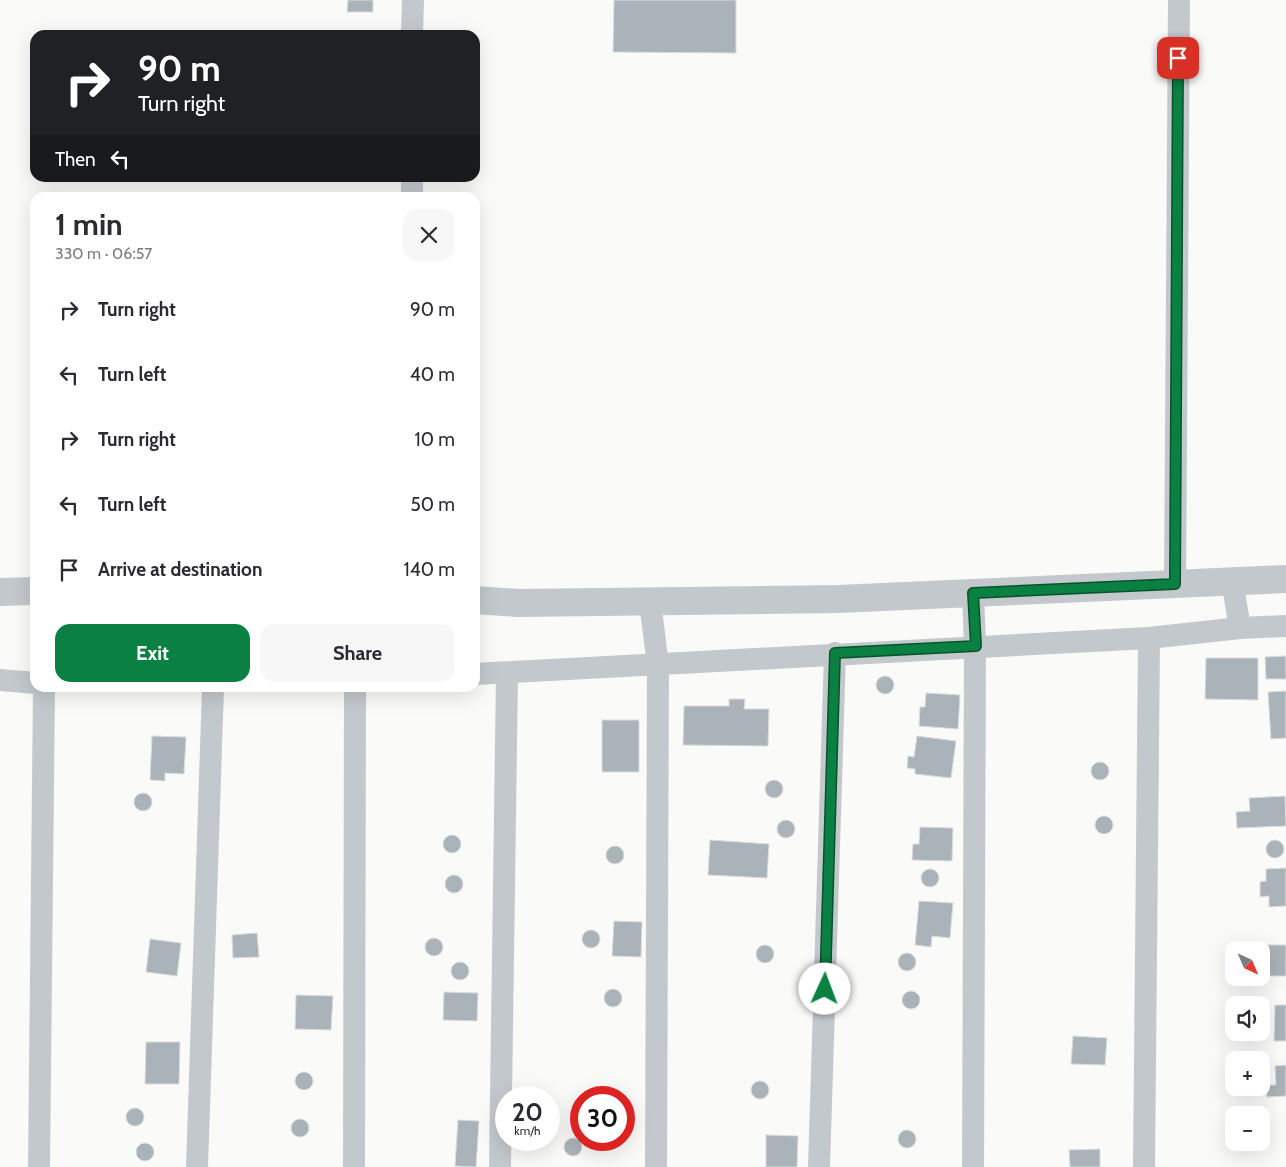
<!DOCTYPE html>
<html lang="en">
<head>
<meta charset="utf-8">
<style>
	:root { --surface:#fff; --page:#f7f7f7; --text:#2b2b33; --muted:#7c7c81; --accent:#0b8043 }
	body { margin:0; font-family:Cabin,sans-serif; background:var(--page); color:var(--text); height:100vh; display:flex; flex-direction:column; font-size:19px; white-space:nowrap }
	* { box-sizing:border-box; margin:0 }
	p { font-size:16px; color:var(--muted) }
	.icon { flex:none; width:28px; height:28px; fill:none; stroke:currentColor; stroke-width:2; stroke-linecap:round; stroke-linejoin:round }
	.map { position:relative; flex:1; overflow:hidden }
	.details { position:absolute; left:30px; top:192px; width:450px; height:500px; display:flex; flex-direction:column; background:var(--surface); border-radius:15px; box-shadow:0 5px 20px #0002 }
	.details>* { flex:none }
	.guide { position:absolute; left:30px; top:30px; width:450px; height:152px; border-radius:15px; box-shadow:0 5px 20px #0002; background:#202124; color:#fff; overflow:hidden }
	.needle { width:32px; rotate:136deg }
	.buttons { position:absolute; left:1225px; top:941px; display:grid; gap:10px }
	.buttons a { display:grid; place-items:center; width:45px; height:45px; border-radius:10px; background:var(--surface); box-shadow:0 5px 20px #0002; font-size:25px }
	.speed { position:absolute; left:495px; top:1086px; display:flex; gap:10px; font-size:25px; font-weight:700; text-align:center }
	.speed>* { display:grid; place-content:center; width:65px; height:65px; border-radius:50%; background:var(--surface); box-shadow:0 5px 20px #0002; line-height:1 }
	.speed small { font-size:12px; font-weight:400 }
	.speed .limit { border:8px solid #d22; background:#fff; color:#111 }
	.pin { position:absolute; display:grid; place-items:center; width:42px; height:42px; color:#fff; margin:-21px; border-radius:10px; box-shadow:0 2px 8px #0006 }
	.me { position:absolute; width:55px; margin:-28px; rotate:2deg; stroke-linejoin:round; filter:drop-shadow(0 0 4px #0008) }
	.turn { display:flex; align-items:center; gap:18px; height:105px; padding:0 25px; font-size:22px }
	.turn .icon { width:65px; height:65px; stroke-width:2.5 }
	.turn b { display:block; font-size:35px; line-height:42px }
	.then { display:flex; align-items:center; height:48px; padding:0 25px; background:#0003; gap:10px; font-size:19px }
	.round { display:grid; place-items:center; flex:none; width:52px; height:52px; border-radius:15px; background:var(--page) }
	.head { display:flex; align-items:center; justify-content:space-between; height:85px; padding:0 25px }
	h1 { font-size:30px; font-weight:800; line-height:38px }
	.primary-button { display:flex; gap:10px; margin-top:auto; padding:10px 25px }
	.primary-button a { flex:1; height:58px; border-radius:15px; background:var(--accent); color:#fff; font-size:20px; font-weight:800; line-height:58px; text-align:center }
	.primary-button a+a { background:var(--page); color:var(--text) }
	ul { padding:0; list-style:none }
	li { display:flex; align-items:center; gap:15px; height:65px; padding:0 25px }
	li div { flex:1 }
	li b { display:block; font-size:19px }
	li em { font-style:normal }
	.map>svg:first-child { display:block }
	.building { fill:#aab3b9; stroke:#dcdcda }
	.lines { fill:none; stroke-linecap:round; stroke-linejoin:round }
	.minor { stroke:#c3c8cc; stroke-width:22 }
	.tertiary { stroke:#c3c8cc; stroke-width:28 }
	.route-casing { stroke:#07532c; stroke-width:12 }
	.route { stroke:#0b8043; stroke-width:9 }
</style>
</head>
<body>
<div class="map">
<svg width="1286" height="1167" viewBox="0 0 1286 1167">
	<rect width="100%" height="100%" fill="#fafaf8"/>
	<!-- building -->
	<g class="building">
		<path d="M348,0h25v12h-26z"/>
		<path d="M614,0h122v53l-123,-1z"/>
		<path d="M1286,656v23h-20l-1,-22z"/>
		<path d="M1206,658h52v42l-53,-1z"/>
		<circle cx="885" cy="685" r="9"/>
		<path d="M1286,691v47l-15,1 -3,-47z"/>
		<path d="M926,693l34,2 -2,34 -39,-3 1,-19h5z"/>
		<path d="M729,699h16l-1,10h25l-1,37 -85,-1 1,-39h45z"/>
		<rect x="602" y="720" width="37" height="52"/>
		<path d="M152,736l34,1 -2,37 -19,-1v8l-15,-1z"/>
		<path d="M917,736l39,5 -5,37 -36,-4v-5l-8,-1 1,-12 6,1z"/>
		<circle cx="1100" cy="771" r="9"/>
		<circle cx="774" cy="789" r="9"/>
		<circle cx="143" cy="802" r="9"/>
		<path d="M1285,796l1,30 -49,2 -1,-16 14,-1 -1,-13z"/>
		<circle cx="1104" cy="825" r="9"/>
		<circle cx="786" cy="829" r="9"/>
		<path d="M920,827l33,1 -1,33 -40,-1 1,-16h6z"/>
		<circle cx="452" cy="844" r="9"/>
		<path d="M710,840l59,4 -2,34 -59,-3z"/>
		<circle cx="1275" cy="849" r="9"/>
		<circle cx="615" cy="855" r="9"/>
		<path d="M1286,868v38l-17,1v-11l-9,1v-15l6,-1v-12z"/>
		<circle cx="930" cy="878" r="9"/>
		<circle cx="454" cy="884" r="9"/>
		<path d="M919,901l34,2 -3,35 -18,-2 -1,11 -16,-2z"/>
		<path d="M614,921l28,1 -1,35 -29,-1z"/>
		<circle cx="591" cy="939" r="9"/>
		<path d="M257,933l2,24 -26,1 -1,-23z"/>
		<circle cx="434" cy="947" r="9"/>
		<path d="M150,939l31,4 -4,33 -31,-4z"/>
		<rect x="1262" y="945" width="24" height="31"/>
		<circle cx="765" cy="954" r="9"/>
		<circle cx="907" cy="962" r="9"/>
		<circle cx="460" cy="971" r="9"/>
		<circle cx="613" cy="998" r="9"/>
		<circle cx="911" cy="1000" r="9"/>
		<path d="M444,992l34,1 -1,28 -34,-1z"/>
		<path d="M296,995l37,1 -2,34 -36,-1z"/>
		<path d="M1275,1005h11v36h-12z"/>
		<path d="M1073,1036l34,2 -2,27 -34,-1z"/>
		<path d="M146,1042h34l-1,42h-34z"/>
		<path d="M1286,1065v31l-19,1 -1,-12h10l-1,-19z"/>
		<circle cx="304" cy="1081" r="9"/>
		<circle cx="760" cy="1090" r="9"/>
		<circle cx="135" cy="1117" r="9"/>
		<circle cx="300" cy="1128" r="9"/>
		<path d="M458,1120l21,1 -3,46 -21,-1z"/>
		<circle cx="907" cy="1139" r="9"/>
		<path d="M766,1135l32,1 -1,31h-31z"/>
		<circle cx="573" cy="1147" r="9"/>
		<circle cx="145" cy="1152" r="9"/>
		<path d="M1100,1149v18h-30l-1,-17z"/>
	</g>
	<g class="lines">
		<!-- minor -->
		<g class="minor">
			<path d="M412,35l1,-35"/>
			<path d="M412,178v20"/>
			<path d="M1232,581l8,47"/>
			<path d="M1175,584l4,-584"/>
			<path d="M973,593l2,53 -2,521"/>
			<path d="M650,601l8,65 -2,501"/>
			<path d="M475,674l674,-36 91,-10 46,-2"/>
			<path d="M0,680l35,3"/>
			<path d="M39,1167l5,-479"/>
			<path d="M197,1167l16,-479"/>
			<path d="M354,1167l1,-479"/>
			<path d="M500,1167l7,-493"/>
			<path d="M819,1167l16,-514"/>
			<path d="M1144,1167l5,-529"/>
		</g>
		<!-- tertiary -->
		<g class="tertiary">
			<path d="M0,592l35,-1"/>
			<path d="M475,600l43,3 320,-4 448,-20"/>
		</g>
	</g>
	<g class="lines">
		<defs>
			<path id="route" d="M825,989l10,-336 141,-7 -3,-53 202,-9 3,-526"/>
		</defs>
		<!-- route casing -->
		<use href="#route" class="route-casing"/>
		<!-- route -->
		<use href="#route" class="route"/>
	</g>
</svg>
<div class="buttons">
<a><svg class="needle" viewBox="-14 -14 28 28"><path d="M0-13l5 13h-10z" fill="#e53935"/><path d="M0 13l5-13h-10z" fill="#7c7c81"/></svg></a>
<a><svg class="icon" aria-label="sound" viewBox="0 0 24 24"><path d="M4 9h4l5-4v14l-5-4H4zM17 9q2 3 0 6"/></svg></a>
<a>+</a>
<a>−</a>
</div>
<div class="speed"><div>20<small>km/h</small></div><div class="limit">30</div></div>
<div class="pin" style="left:1178px;top:58px;background:#d93025"><svg class="icon" aria-label="arrive" viewBox="0 0 24 24"><path d="M6 21V4h12l-3 4 3 4H6"/></svg></div>
<svg class="me" style="left:825px;top:989px" viewBox="-20 -20 40 40"><circle r="19" fill="#fff"/><path d="M0-13L10 11 0 6-10 11z" fill="#0b8043"/></svg>
<div class="guide">
<div class="turn"><svg class="icon" aria-label="right" viewBox="0 0 24 24"><path d="M7 20v-9h11M14 6l5 5-5 5"/></svg><div><b>90 m</b>Turn right</div></div>
<div class="then">Then<svg class="icon" aria-label="left" viewBox="0 0 24 24"><path d="M17 20v-9H6M10 6l-5 5 5 5"/></svg></div>
</div>
<section class="details">
<div class="head"><div><h1>1 min</h1><p>330 m · 06:57</p></div><a class="round"><svg class="icon" aria-label="close" viewBox="0 0 24 24"><path d="M6 6l12 12M18 6L6 18"/></svg></a></div>
<ul>
<li><svg class="icon" aria-label="right" viewBox="0 0 24 24"><path d="M7 20v-9h11M14 6l5 5-5 5"/></svg><div><b>Turn right</b></div><em>90 m</em></li>
<li><svg class="icon" aria-label="left" viewBox="0 0 24 24"><path d="M17 20v-9H6M10 6l-5 5 5 5"/></svg><div><b>Turn left</b></div><em>40 m</em></li>
<li><svg class="icon" aria-label="right" viewBox="0 0 24 24"><path d="M7 20v-9h11M14 6l5 5-5 5"/></svg><div><b>Turn right</b></div><em>10 m</em></li>
<li><svg class="icon" aria-label="left" viewBox="0 0 24 24"><path d="M17 20v-9H6M10 6l-5 5 5 5"/></svg><div><b>Turn left</b></div><em>50 m</em></li>
<li><svg class="icon" aria-label="arrive" viewBox="0 0 24 24"><path d="M6 21V4h12l-3 4 3 4H6"/></svg><div><b>Arrive at destination</b></div><em>140 m</em></li>
</ul>
<div class="primary-button"><a>Exit</a><a>Share</a></div>
</section>
</div>
</body>
</html>
